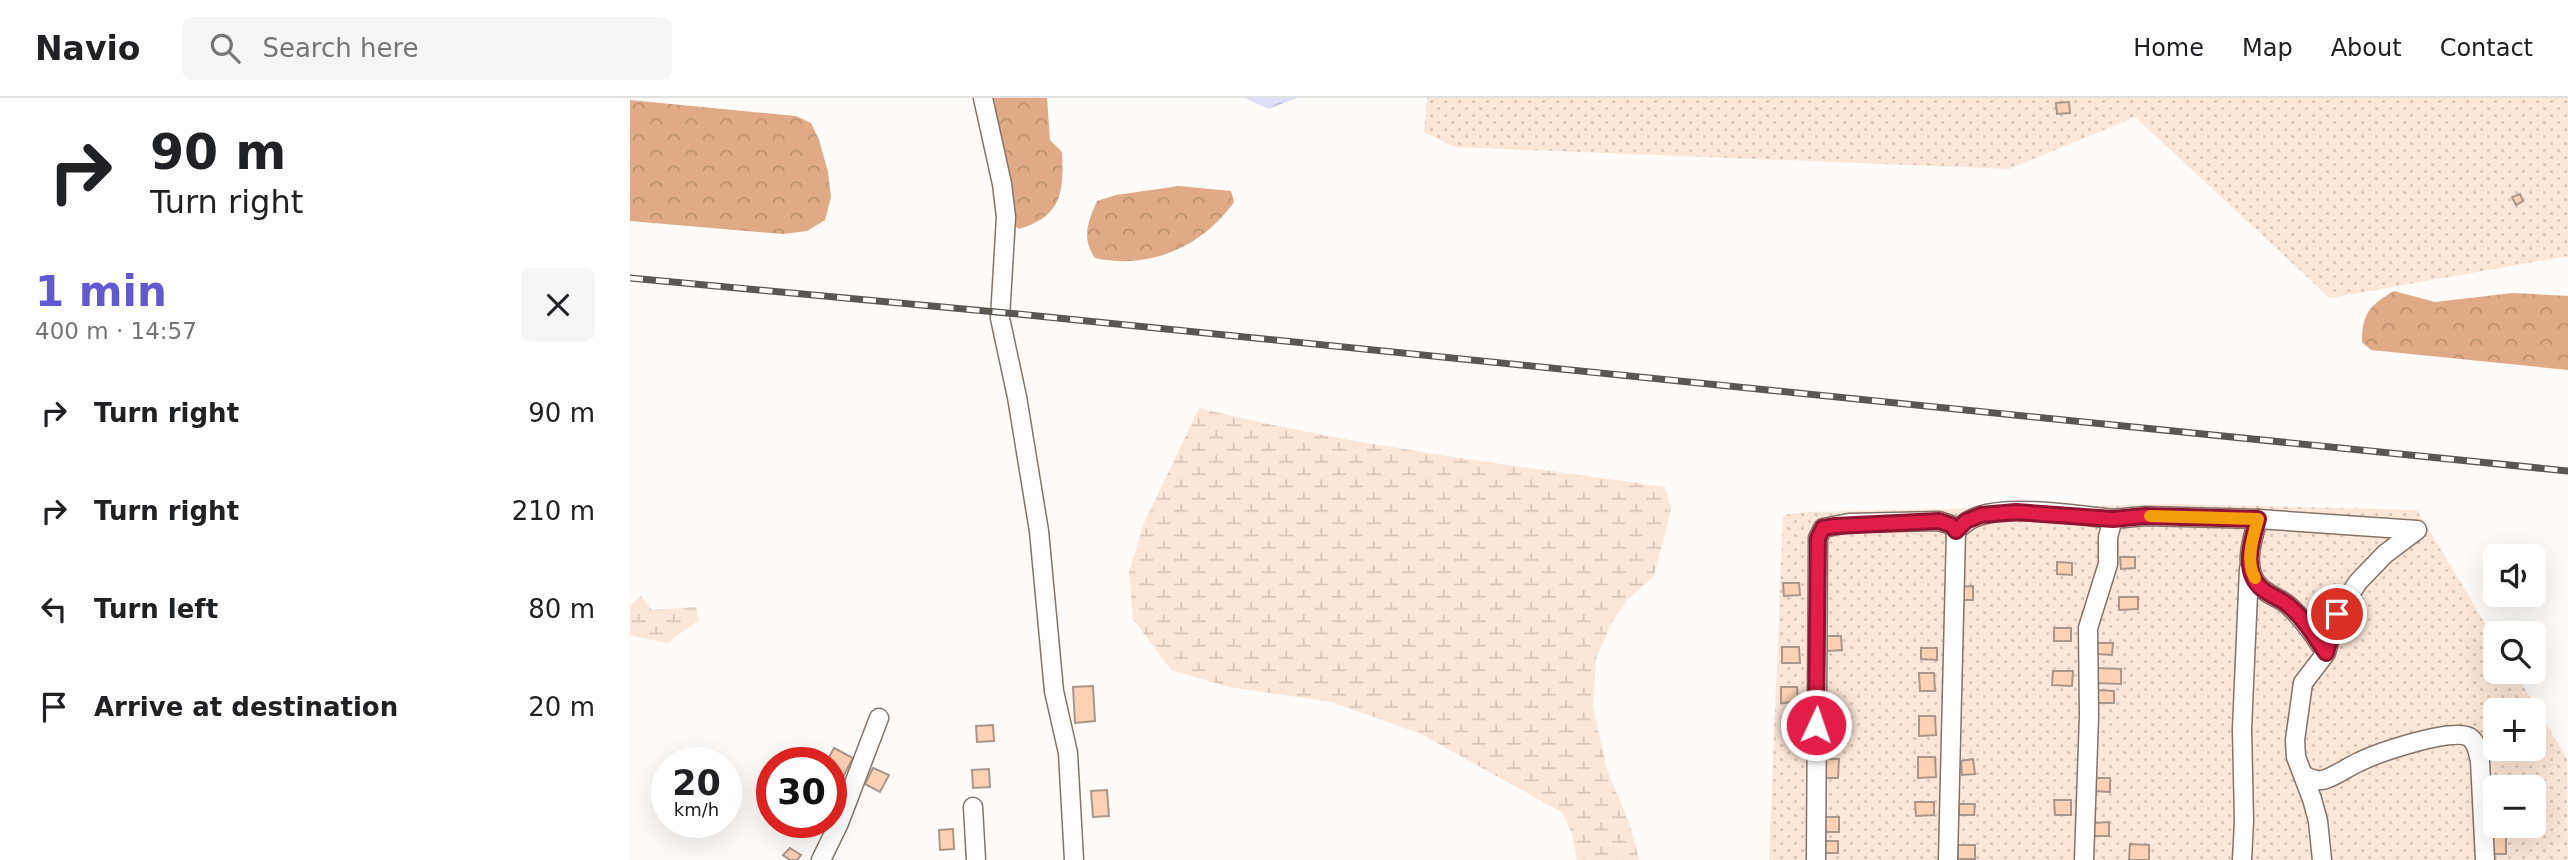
<!DOCTYPE html>
<html lang="en">
<head>
<meta charset="utf-8">
<style>
	:root { --surface:#fff; --page:#f6f6f6; --text:#202124; --muted:#757577; --line:#e0e0e0; --accent:#6258d1 }
	body { margin:0; font-family:"DejaVu Sans",sans-serif; background:var(--page); color:var(--text); height:100vh; display:flex; flex-direction:column; font-size:26px; white-space:nowrap }
	* { box-sizing:border-box; margin:0 }
	p { font-size:23px; color:var(--muted) }
	.icon { flex:none; width:38px; height:38px; fill:none; stroke:currentColor; stroke-width:2; stroke-linecap:round; stroke-linejoin:round }
	.map { position:relative; flex:1; overflow:hidden }
	.sheet { display:flex; flex-direction:column; background:var(--surface); width:630px }
	.sheet>* { flex:none }
	.banner { background:#fff; color:var(--text); overflow:hidden }
	.controls { position:absolute; left:1853px; top:446px; display:grid; gap:14px }
	.controls a { display:grid; place-items:center; width:63px; height:63px; border-radius:10px; background:var(--surface); box-shadow:0 7px 28px #0002; font-size:35px }
	.speed { position:absolute; left:21px; top:649px; display:flex; gap:14px; font-size:35px; font-weight:700; text-align:center }
	.speed>* { display:grid; place-content:center; width:91px; height:91px; border-radius:50%; background:var(--surface); box-shadow:0 7px 28px #0002; line-height:1 }
	.speed small { font-size:18px; font-weight:400 }
	.speed .limit { border:10px solid #d22; background:#fff; color:#111 }
	.pin { position:absolute; display:grid; place-items:center; width:60px; height:60px; color:#fff; margin:-30px; border:4px solid #fff; border-radius:50%; box-shadow:0 2px 7px #0007 }
	.me { position:absolute; width:77px; margin:-38px; rotate:3deg; stroke-linejoin:round; filter:drop-shadow(0 0 5px #0008) }
	.turn { display:flex; align-items:center; gap:24px; height:147px; padding:0 35px; font-size:32px }
	.turn .icon { width:91px; height:91px; stroke-width:2.5 }
	.turn b { display:block; font-size:49px; line-height:60px }
	.round { display:grid; place-items:center; flex:none; width:74px; height:74px; border-radius:10px; background:var(--page) }
	.headline { display:flex; align-items:center; justify-content:space-between; height:119px; padding:0 35px }
	h1 { font-size:42px; font-weight:700; line-height:52px; color:var(--accent) }
	ul { padding:0; list-style:none }
	li { display:flex; align-items:center; gap:21px; height:98px; padding:0 35px }
	li div { flex:1 }
	li b { display:block; font-size:26px }
	li em { font-style:normal }
	header { display:flex; align-items:center; gap:42px; box-sizing:border-box; height:98px; padding:0 35px; background:var(--surface); border-bottom:2px solid var(--line) }
	header strong { font-size:33px }
	nav { display:flex; gap:38px; margin-inline-start:auto; font-size:24px }
	.search { width:490px; height:63px; background:var(--page); display:flex; align-items:center; gap:18px; box-sizing:border-box; padding:0 24px; border-radius:10px; color:var(--muted); font-size:26px }
	main { display:flex; flex:1; min-height:0 }
	.map>svg:first-child { display:block }
	.forest { fill:url(#forest-crowns) }
	.wetland { fill:url(#wetland-marsh) }
	.park { fill:url(#park-dots); fill-rule:evenodd }
	.water { fill:url(#water-waves) }
	.building { fill:#fdd1b3; stroke:#a9978c; stroke-width:2 }
	.lines { fill:none; stroke-linecap:round; stroke-linejoin:round }
	.minor-casing { stroke:#847368; stroke-width:21 }
	.minor { stroke:#fff; stroke-width:18 }
	.rail-casing { stroke:#5b5651; stroke-width:7 }
	.rail { stroke:#fefbf8; stroke-width:4.5; stroke-dasharray:13; stroke-linecap:butt }
	.route-casing { stroke:#92132f; stroke-width:18 }
	.route { stroke:#e11d48; stroke-width:12 }
	.slow { stroke:#f59e0b; stroke-width:12 }
</style>
</head>
<body>
<header>
<strong>Navio</strong>
<div class="search"><svg class="icon" aria-label="search" viewBox="0 0 24 24"><circle cx="10" cy="10" r="6"/><path d="M15 15l6 6"/></svg>Search here</div>
<nav><a>Home</a><a>Map</a><a>About</a><a>Contact</a></nav>
</header>
<main>
<section class="sheet">
<div class="banner">
<div class="turn"><svg class="icon" aria-label="right" viewBox="0 0 24 24"><path d="M7 20v-9h11M14 6l5 5-5 5"/></svg><div><b>90 m</b>Turn right</div></div>
</div>
<div class="headline"><div><h1>1 min</h1><p>400 m · 14:57</p></div><a class="round"><svg class="icon" aria-label="close" viewBox="0 0 24 24"><path d="M6 6l12 12M18 6L6 18"/></svg></a></div>
<ul>
<li><svg class="icon" aria-label="right" viewBox="0 0 24 24"><path d="M7 20v-9h11M14 6l5 5-5 5"/></svg><div><b>Turn right</b></div><em>90 m</em></li>
<li><svg class="icon" aria-label="right" viewBox="0 0 24 24"><path d="M7 20v-9h11M14 6l5 5-5 5"/></svg><div><b>Turn right</b></div><em>210 m</em></li>
<li><svg class="icon" aria-label="left" viewBox="0 0 24 24"><path d="M17 20v-9H6M10 6l-5 5 5 5"/></svg><div><b>Turn left</b></div><em>80 m</em></li>
<li><svg class="icon" aria-label="arrive" viewBox="0 0 24 24"><path d="M6 21V4h12l-3 4 3 4H6"/></svg><div><b>Arrive at destination</b></div><em>20 m</em></li>
</ul>
</section>
<div class="map">
<svg width="1938" height="762" viewBox="0 0 1938 762">
	<defs>
		<pattern id="forest-crowns" width="20" height="18" patternUnits="userSpaceOnUse" patternTransform="scale(1.75)"><rect width="20" height="18" fill="#dfaa85"/><path d="M2 6a3 3 0 1 1 6 0M12 15a3 3 0 1 1 6 0" fill="none" stroke="#bf9272"/></pattern>
		<pattern id="wetland-marsh" width="20" height="14" patternUnits="userSpaceOnUse" patternTransform="scale(1.75)"><rect width="20" height="14" fill="#fce6d7"/><path d="M1 5h8M5 5V1M11 12h8M15 12V8" fill="none" stroke="#d8c5b8"/></pattern>
		<pattern id="park-dots" width="8" height="8" patternUnits="userSpaceOnUse" patternTransform="scale(1.75)"><rect width="8" height="8" fill="#fce6d7"/><path d="M2 2h.1M6 6h.1" fill="none" stroke="#d8c5b8" stroke-width="1.8" stroke-linecap="round"/></pattern>
		<pattern id="water-waves" width="16" height="10" patternUnits="userSpaceOnUse" patternTransform="scale(1.75)"><rect width="16" height="10" fill="#dedff7"/><path d="M0 5q4-4 8 0t8 0" fill="none" stroke="#bebfd3"/></pattern>
	</defs>
	<rect width="100%" height="100%" fill="#fefbf8"/>
	<!-- forest -->
	<g class="forest">
		<path d="M359,0h58l3,42 12,12c2,40 0,64 -43,77l-4,-3c-6,-44 -13,-86 -26,-128z"/>
		<path d="M0,2l166,16 15,7 8,17 9,32 3,25 -6,23 -18,11 -24,3 -153,-13z"/>
		<path d="M549,88l52,5 3,11c-32,45 -85,68 -139,56 -14,-20 -7,-37 2,-57l19,-6z"/>
		<path d="M1764,193l41,11 78,-9 55,3v74l-197,-20 -9,-8c0,-29 8,-37 32,-51z"/>
	</g>
	<!-- wetland -->
	<g class="wetland">
		<path d="M569,310c153,38 310,57 466,79l6,22 -17,67 -28,25 -15,23 -15,35 -3,47 14,64 23,55 9,35h-62l-5,-26 -9,-21 -142,-79 -89,-32 -103,-15 -58,-17 -38,-51 -4,-47 15,-49z"/>
		<path d="M11,498l11,14 44,-3 3,13 -32,23 -37,-8v-29z"/>
	</g>
	<!-- park -->
	<g class="park">
		<path d="M797,0h1141v158l-238,42 -195,-181 -126,52 -554,-22 -31,-15z"/>
		<path d="M1545,406l242,6 78,130 1,32h19l52,87 1,101h-799l14,-345 25,-3zM1866,612h38v39h-38zM1866,690h38v38h-38z"/>
	</g>
	<!-- water -->
	<path class="water" d="M615,0h52l-28,11z"/>
	<!-- building -->
	<g class="building">
		<path d="M1439,4l1,11 -13,1 -1,-11z"/>
		<path d="M1890,96l3,7 -7,4 -4,-8z"/>
		<path d="M1490,459h15v11l-14,1z"/>
		<path d="M1427,464l15,1v12l-15,-1z"/>
		<path d="M1153,485h16l1,12 -16,1z"/>
		<path d="M1343,488v14h-14v-13z"/>
		<path d="M1489,499h19v12l-19,1z"/>
		<rect x="1424" y="530" width="17" height="13"/>
		<path d="M1197,538h14l1,14 -15,1z"/>
		<path d="M1467,545h16l-1,12 -15,-1z"/>
		<path d="M1152,549h17l1,16h-18z"/>
		<path d="M1291,550h16v12l-16,-1z"/>
		<path d="M1467,570l24,1v15l-25,-1z"/>
		<path d="M1423,573h20l-1,15 -20,-1z"/>
		<path d="M1289,575h15l1,18h-15z"/>
		<path d="M463,588l2,35 -20,2 -2,-36z"/>
		<path d="M1151,589h16l1,15 -17,1z"/>
		<path d="M1467,592l17,1v12h-18z"/>
		<path d="M1211,616l1,18h-17l-1,-17z"/>
		<path d="M1289,618h16l1,19 -17,1z"/>
		<path d="M363,627l1,16 -17,1 -1,-16z"/>
		<path d="M204,650l19,10 -10,19 -12,-6v-8h-5z"/>
		<path d="M1288,659h17l1,20 -18,1z"/>
		<path d="M1193,661h16l-1,19h-15z"/>
		<path d="M1343,661l2,15 -13,1 -1,-14z"/>
		<path d="M243,670l16,7 -9,17 -15,-8z"/>
		<path d="M359,671l1,18 -17,1 -1,-18z"/>
		<path d="M1464,680h16v14l-16,-1z"/>
		<path d="M477,692l2,26 -16,1 -2,-26z"/>
		<rect x="1861" y="695" width="5" height="17"/>
		<path d="M1424,702h17v15h-16z"/>
		<path d="M1285,704h19v13l-18,1z"/>
		<path d="M1329,706h16l-1,11h-15z"/>
		<path d="M1193,719h16v15h-15z"/>
		<path d="M1479,724v14h-15v-13z"/>
		<path d="M323,731l1,20 -14,1 -1,-20z"/>
		<rect x="1860" y="739" width="16" height="17"/>
		<rect x="1192" y="743" width="16" height="12"/>
		<path d="M1500,746l19,1v15h-20z"/>
		<rect x="1328" y="747" width="17" height="14"/>
		<path d="M160,750l11,7 -4,5h-7l-7,-5z"/>
	</g>
	<g class="lines">
		<defs>
			<g id="minor">
				<path d="M353,0l19,86 4,33 -6,101 17,79 22,134 15,160 14,62 6,107"/>
				<path d="M1675,678c7,3 13,6 21,3 11,-4 22,-12 33,-17 18,-9 94,-35 110,-25 8,5 9,15 11,24l5,99"/>
				<path d="M343,709l3,53"/>
				<path d="M191,762l18,-37 40,-105"/>
				<path d="M1186,762l2,-322 5,-10 26,-5 90,-2 12,4 5,6"/>
				<path d="M1318,762l8,-329c7,-7 13,-12 23,-15 33,-11 98,-1 134,3"/>
				<path d="M1454,762l5,-144 -1,-88 20,-64v-27l5,-18 32,-3 113,3"/>
				<path d="M1612,762l2,-39 -2,-92 7,-160"/>
				<path d="M1692,762l-4,-39 -6,-22 -16,-42 -1,-17 8,-57 23,-30 11,-39 21,-32 27,-28 32,-24 -159,-11c-6,21 -16,50 2,68 8,8 20,11 28,18 15,13 27,32 38,48"/>
			</g>
		</defs>
		<!-- minor casing -->
		<use href="#minor" class="minor-casing"/>
		<!-- minor -->
		<use href="#minor" class="minor"/>
		<defs>
			<path id="rail" d="M0,180l388,36 1550,157"/>
		</defs>
		<!-- rail casing -->
		<use href="#rail" class="rail-casing"/>
		<!-- rail -->
		<use href="#rail" class="rail"/>
	</g>
	<g class="lines">
		<defs>
			<path id="route" d="M1186,627l2,-187 5,-10 12,-2 104,-5 12,4 5,6 10,-10 15,-6 35,-3 97,7 32,-3 113,3c-6,21 -16,50 2,68 8,8 20,11 28,18 16,13 27,32 38,48l11,-39"/>
		</defs>
		<!-- route casing -->
		<use href="#route" class="route-casing"/>
		<!-- route -->
		<use href="#route" class="route"/>
		<!-- slow -->
		<path class="slow" d="M1520,418l108,3c-5,18 -13,42 -3,59"/>
	</g>
</svg>
<div class="controls">
<a><svg class="icon" aria-label="sound" viewBox="0 0 24 24"><path d="M4 9h4l5-4v14l-5-4H4zM17 9q2 3 0 6"/></svg></a>
<a><svg class="icon" aria-label="search" viewBox="0 0 24 24"><circle cx="10" cy="10" r="6"/><path d="M15 15l6 6"/></svg></a>
<a>+</a>
<a>−</a>
</div>
<div class="speed"><div>20<small>km/h</small></div><div class="limit">30</div></div>
<div class="pin" style="left:1707px;top:516px;background:#d93025"><svg class="icon" aria-label="arrive" viewBox="0 0 24 24"><path d="M6 21V4h12l-3 4 3 4H6"/></svg></div>
<svg class="me" style="left:1186px;top:627px" viewBox="-20 -20 40 40"><circle r="17" fill="#e11d48" stroke="#fff" stroke-width="3"/><path d="M0-11L8 9 0 5-8 9z" fill="#fff"/></svg>
</div>
</main>
</body>
</html>
